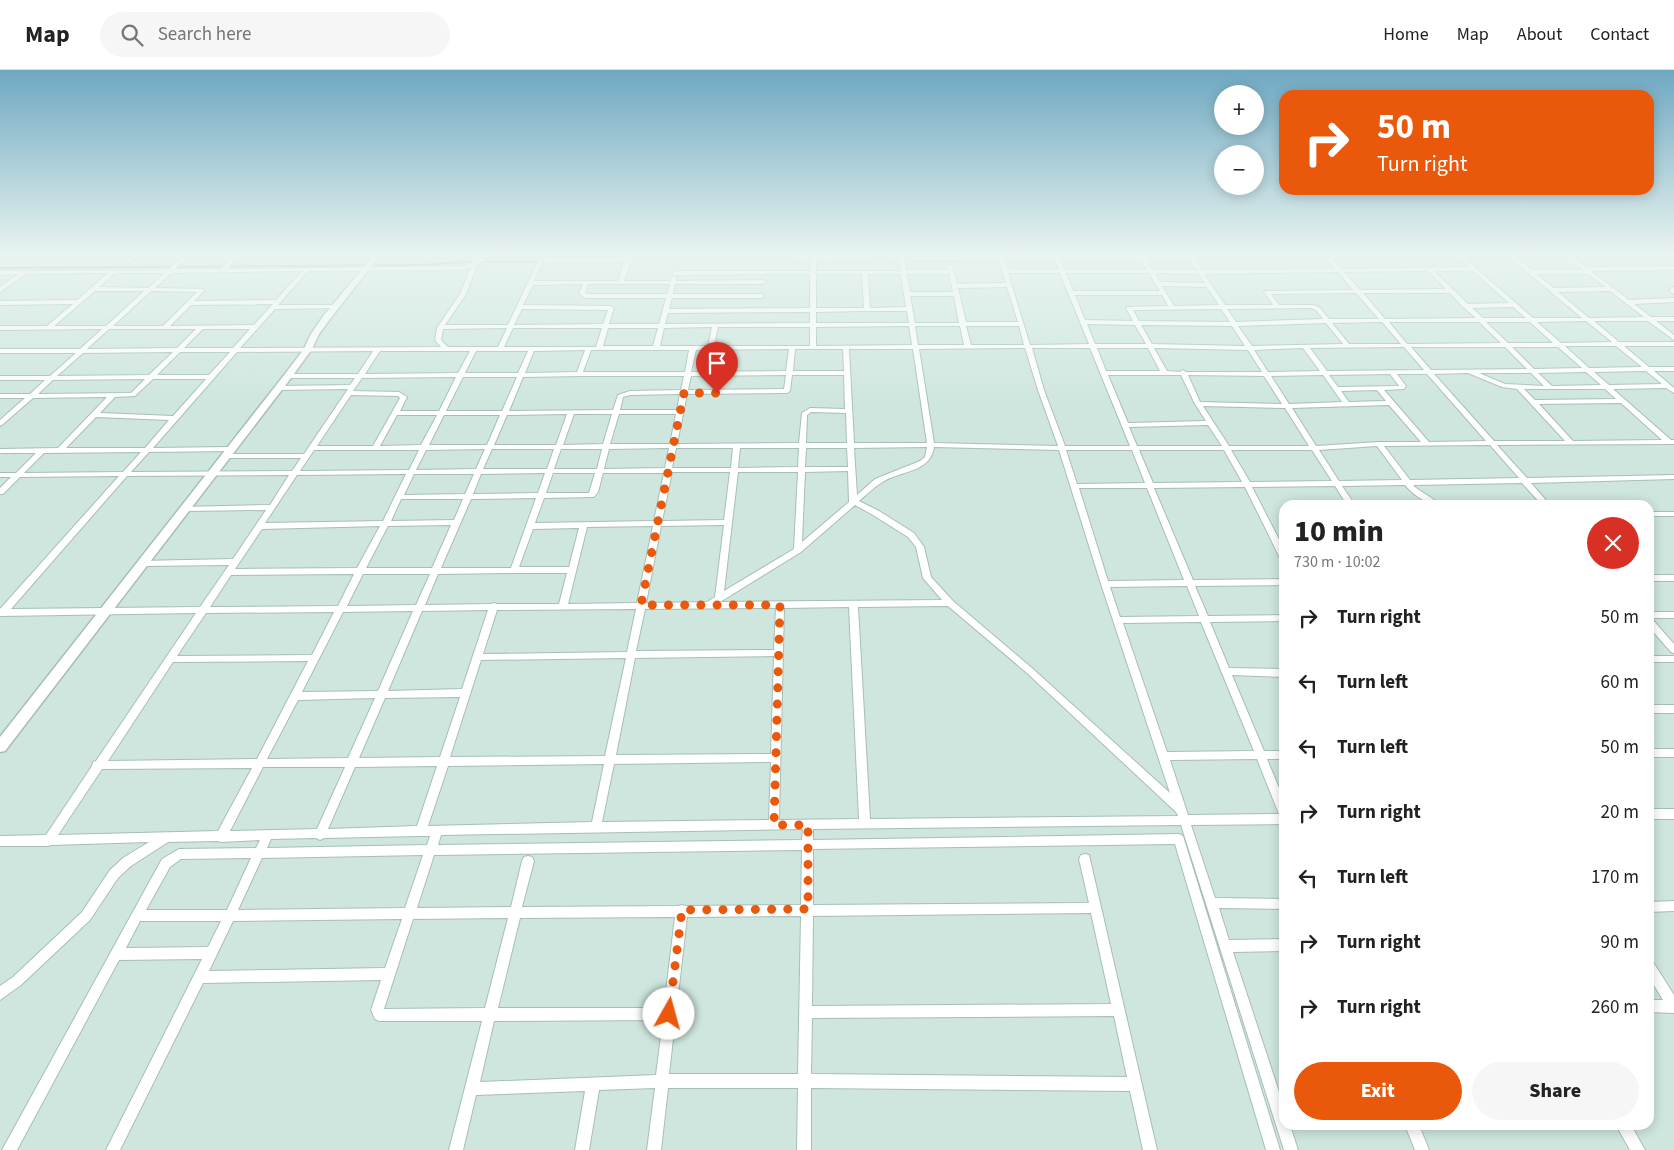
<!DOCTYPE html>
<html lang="en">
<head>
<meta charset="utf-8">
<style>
	:root { --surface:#fff; --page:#f6f6f6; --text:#222; --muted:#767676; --line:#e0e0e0; --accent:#ea580c }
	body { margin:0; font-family:"Source Sans 3",sans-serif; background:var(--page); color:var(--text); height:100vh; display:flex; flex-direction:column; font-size:19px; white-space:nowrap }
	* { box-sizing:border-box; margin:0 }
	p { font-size:16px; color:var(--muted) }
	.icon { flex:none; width:28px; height:28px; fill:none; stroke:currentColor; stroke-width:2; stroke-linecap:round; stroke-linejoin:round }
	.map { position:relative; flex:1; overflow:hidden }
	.details { position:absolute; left:1279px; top:430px; width:375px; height:630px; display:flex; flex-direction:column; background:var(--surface); border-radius:15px; box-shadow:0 2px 12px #0003 }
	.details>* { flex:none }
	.guide { position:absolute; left:1279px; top:20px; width:375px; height:105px; border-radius:15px; box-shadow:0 2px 12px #0003; background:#ea580c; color:#fff; overflow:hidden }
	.fabs { position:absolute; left:1214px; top:15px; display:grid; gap:10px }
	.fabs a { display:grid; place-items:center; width:50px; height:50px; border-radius:50%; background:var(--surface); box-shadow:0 2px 12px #0003; font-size:25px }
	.pin { position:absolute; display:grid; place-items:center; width:42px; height:42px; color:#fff; margin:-51px -21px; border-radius:50% 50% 50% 0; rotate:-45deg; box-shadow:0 0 5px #0007 }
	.pin .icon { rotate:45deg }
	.me { position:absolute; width:55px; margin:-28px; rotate:7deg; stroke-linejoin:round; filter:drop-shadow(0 0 4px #0008) }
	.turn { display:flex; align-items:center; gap:18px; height:105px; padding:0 15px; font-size:22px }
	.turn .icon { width:65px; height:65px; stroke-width:2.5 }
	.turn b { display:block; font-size:35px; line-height:42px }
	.round { display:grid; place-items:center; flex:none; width:52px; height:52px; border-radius:26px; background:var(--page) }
	.overview { display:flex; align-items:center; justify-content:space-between; height:85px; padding:0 15px }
	h1 { font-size:30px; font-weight:800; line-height:38px }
	.button { display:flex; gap:10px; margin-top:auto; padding:10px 15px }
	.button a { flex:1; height:58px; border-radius:30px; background:var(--accent); color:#fff; font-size:20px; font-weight:800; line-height:58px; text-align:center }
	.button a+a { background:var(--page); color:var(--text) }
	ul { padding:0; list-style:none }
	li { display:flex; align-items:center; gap:15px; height:65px; padding:0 15px }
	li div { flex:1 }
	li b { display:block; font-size:19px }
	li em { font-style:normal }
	header { display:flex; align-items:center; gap:30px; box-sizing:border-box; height:70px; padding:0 25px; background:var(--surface); border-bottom:1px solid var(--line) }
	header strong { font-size:24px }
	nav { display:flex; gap:28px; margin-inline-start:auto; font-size:18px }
	.search { width:350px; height:45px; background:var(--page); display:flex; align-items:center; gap:12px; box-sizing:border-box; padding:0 18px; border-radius:28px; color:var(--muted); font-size:19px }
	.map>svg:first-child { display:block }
	.built { fill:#bcddd2 }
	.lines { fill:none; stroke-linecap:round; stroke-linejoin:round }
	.stream { stroke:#579786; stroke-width:2 }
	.street-casing { stroke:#a7beb7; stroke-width:2 }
	.secondary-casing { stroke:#a7beb7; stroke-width:3 }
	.street { fill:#fff; fill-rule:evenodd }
	.secondary { fill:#fff; fill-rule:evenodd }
	.route { stroke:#ea580c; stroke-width:9; stroke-dasharray:0 16.2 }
</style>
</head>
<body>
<header>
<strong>Map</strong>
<div class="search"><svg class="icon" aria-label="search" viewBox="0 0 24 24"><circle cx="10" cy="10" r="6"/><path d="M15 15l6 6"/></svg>Search here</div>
<nav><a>Home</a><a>Map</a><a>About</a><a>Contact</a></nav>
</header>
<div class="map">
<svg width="1674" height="1080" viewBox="0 0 1674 1080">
	<rect width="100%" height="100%" fill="#cee6de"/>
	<!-- built -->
	<path class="built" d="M373,184h123l-9,15h-127z"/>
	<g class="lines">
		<!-- stream -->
		<path class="stream" d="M0,198l424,-3 39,-3h79"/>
		<defs>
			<g id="street">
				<path d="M0,184h191l-16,15h46l14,-15h6l-14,15 233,-3 12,-3 15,-9h5l-15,11 -11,29 -21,31h63l30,-64 7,-3 265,-1 1,-3h4l1,3h83v-3h4l1,3 94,-1v-2h4l1,2h50v-2h4l2,2h79v-2h4l2,2 43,-1v-1h4l2,1 130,-1h351v2h-101l14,11 87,-1v4l-83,1 38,29 45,-2v4l-40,2 17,13h23v4h-18l18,14v5l-26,-19h-54l25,21h55v4h-50l25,21h25v4h-20l20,17v5l-8,-5 -53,1 58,51h3v4l-177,1 30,33 147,-3v4l-143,4 19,22h-8l-20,-22 -109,2 3,3 26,17c-14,0 -28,-9 -37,-20l-63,1 13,19h-8l-12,-19 -83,1 32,62v12l-4,-3 -35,-71 -91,1 39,92 91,-1v6l-89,1 13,30 76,-1v6l-74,1 19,46 55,1v8l-52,-2 32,76h20v8h-17l17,41v24l-93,1 24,73 69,1v10l-65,-1 10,32 55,-1v12l-51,1 51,155v18h6l8,25h-14l-103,-325 -368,4v11l366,-6 4,2 97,314h-14l-91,-306 -362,5v56l276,-2 -10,-44 2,-4 4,-1 4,1 68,295h-14l-13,-59 -319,-3v62h-14l1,-62h-130l-7,62h-14l8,-62 -56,2 -10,60h-14l10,-59 -109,4 -13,55h-14l33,-129h-103l-4,-2 -4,-9 10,-30 -178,3 -83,167h-14l96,-191 -83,1 -102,190h-15l160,-291 17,-10 77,-1 4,-8 -39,2 -3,-1 -50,1 -37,24 -13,12 -28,42 -69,65 -21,15v-14l13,-9 69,-65 28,-42 13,-12 26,-16 -98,3 -3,1h-48v-10l46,-1 46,-69 1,-4 3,-1 100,-148 -196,3v-7l119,-133 -99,1 -17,17h-3v-6l11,-11h-11v-4h16l20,-20h-36v-4l58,-1 49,-51 -74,1 -31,27 -2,1v-6l25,-22h-25v-4h30l15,-14h-45v-4h50l26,-23h-76v-4h80l22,-20 -102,1v-4h47l26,-22 -73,1v-4l77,-1 31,-27 -82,1 -26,18v-5l18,-13 -18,1v-4l168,-1 16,-14h-46l-14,10 -3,-2 1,-1 9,-7h-83l-12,9 -3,-2 8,-7 -41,1zM1566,186l17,14h-51l-17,-13zM1457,187l12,10 -128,2 -10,-11zM1463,187h46l73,61h-49zM1195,188h130l10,11 -133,1zM1054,189l5,11 -52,-1 -3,-9zM1060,189h80l7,11h-83zM1146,189h43l8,11h-45zM899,190l2,11h-85v-10zM905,190h94l7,23 -49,1 -5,-18h-4v4h-42zM627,191h183v10h-135l-3,2 3,2 135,-1v34l-141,1 3,-11h90l3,-2 -3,-2h-89l2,-10h88l3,-2 -3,-2 -87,1 1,-3 -3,-2 -2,1 -2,4h-46l6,-18zM627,191l-3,2 -6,18h-84l9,-19h2zM471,197l-11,27 -23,34 -2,12 6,7 -201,1 35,-39 62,-1 1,-1 -3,-2h-57l30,-34 152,-1zM302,201l-26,29 -82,1 10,-10v-2l-49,-1 16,-15zM1428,201l18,18 -86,1 -16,-18zM1434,201h39l36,32 -41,1zM1338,202l15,18 -88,1 -1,1 9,13h-48l-21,-31zM115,203h50l-17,15 -49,-1zM1008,203h52l29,71 -59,1zM1066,203h83l11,18h-87zM1155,203l44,1 6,9 -45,-1zM816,204h46l2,34h-48zM868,204h33l5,33 -36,1zM907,204h42l4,18h-43zM1536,204h52l18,13 -52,1zM583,214l-4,10 7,4h80l-7,26h-50l5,-16 -3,-2 -88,-1 10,-20zM588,214h82l-3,10h-80l-2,-1zM1162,216l45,1 12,18 -45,1zM1007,217l11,35h-52l-8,-34zM95,221h49l-38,35h-52zM151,221l46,1 -34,34h-50zM1610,221l34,26 -55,1 -31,-26zM1356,223l23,26h-50l-9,-11 -6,-3h-35l-8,-11zM1363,223h87l13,14 13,11 -91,1zM1075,225h87l6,11 -41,1 -1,1 7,13 -48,-1zM910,226h44l5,27h-44zM273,234l-19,21 -84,1 21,-21zM1513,237l13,11h-43l-11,-10zM1311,238l5,2 7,9 -87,3 -9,-13zM522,239l86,1 -5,14 -89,1zM1221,239l9,13 -91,-1 -6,-11zM865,241h42l2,12h-93v-11zM810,242v11l-145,1 3,-11zM1586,251l26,21 -51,1 -24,-21zM1382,252l19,22h-52l-17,-21zM1389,252h90l22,21 -94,1zM1486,252h44l23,21h-45zM1326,253l17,21 -91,2 -14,-20zM1087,254l48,1 11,19h-51zM1141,255l91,1 13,20 -93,-2zM909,256l3,19 -96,1v-19zM915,256h45l4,19h-46zM966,256h53l5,19h-53zM712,257l-4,19h-48l4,-18zM718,257h92v19h-96zM507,258l-9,19h-50l-7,-7 2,-11zM513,258h89l-6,19h-92zM608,258h50l-5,18h-50zM109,259h87l-19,19 -90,1zM203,259h47l-17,19h-49zM1565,276h51l26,21 -53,1zM1404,277l20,23 -97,1 -17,-23zM1411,277h94l22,22 -96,1zM1512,277h46l24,21 -48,1zM1025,278l13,42 20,56 -124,-3 -15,-94zM1032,278h58l40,98h-65l-21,-56zM1097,278h51l12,23h-54zM1154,278l94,2 14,22h-76l-3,-2 -3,2 -13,-1zM1303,278l17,23 -52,1 -14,-22zM789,279l-3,22 -95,1 5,-22zM795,279h48l1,22h-51zM849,279h64l14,94h-73zM585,280l-8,22 -52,1 9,-22zM591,280h98l-4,22h-102zM373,281l-15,23h-70l-3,2 3,2h67l-5,7 -72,1 -3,2 3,2 70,-1 -44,65h-79l-4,2 4,2h76l-9,13 -161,1 18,-20 84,-1 1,-2 -4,-2 -77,1 84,-96zM380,281h90l-12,22 -93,1zM476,281h52l-10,22h-53zM173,282l-24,23 -92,1 26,-23zM180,282h50l-21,23h-52zM1646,301l16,13 -53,1 -15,-13zM1586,302l15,13 -49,1 -14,-13zM1468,303l34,14 15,2 48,52h-71l-60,-67zM1479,303h52l13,13 -39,-2zM1390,304l9,12 -61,1 -9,-12zM1397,304h30l59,67 -57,1 -45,-52 20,-1 2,-3zM786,305l-2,14 -96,1 3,-14zM792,305h52l1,34 -35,-1 -8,5 -3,30 -122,1 10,-50 100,-1 3,-2zM1108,305h73l14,29 11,17 -78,2zM1188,305l76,1 18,28 -82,-2zM1323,305l19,27 -53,2 -18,-28zM581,306h103l-3,14 -51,1 -12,4 -5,15 -104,1 14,-34zM456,307l-17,34h-39l7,-14 -8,-5 -46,-1 9,-13zM463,307h54l-15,34h-56zM145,309l-14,14 -93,1 15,-14zM153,309h53l-33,37 -73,-3 15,-16 20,-1zM1524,319h81l11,10 -81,1zM1377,320l9,11 -37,1 -8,-11zM680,324l-3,16h-57l3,-13 7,-2zM351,325l47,1 2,2 -27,48h-56zM1621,333l41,37 -89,1 -34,-37zM1389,335l32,37h-42l-63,4 -24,-38zM1203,336l82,2 24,38h-80zM811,342l35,1 1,30h-41l1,-28zM567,344l-11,31h-62l13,-30zM574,344h38l-9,30 -40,1zM619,344h57l-6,30h-60zM397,345h40l-16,30 -41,1zM444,345h56l-13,30h-58zM96,347l73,3 -24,28h-79zM1208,355l14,21h-85l-8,-19zM1490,375l29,33 -109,2 -26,-34zM1377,376l25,34 -63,1 -20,-31zM927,377l-2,10 -5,4 -45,18 -18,16 -3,-47zM934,377l125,3 42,134 69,209 -137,-124 -80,-68 -22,-24 -7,-30 -10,-14 -35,-22 -20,-10c7,-6 14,-13 22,-18 18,-13 49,-9 53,-36zM669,378l-4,20 -61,1 5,-20zM676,378h57l-2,20h-59zM740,378h59l-1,19 -60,1zM806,378h41l1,19h-43zM485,379l-9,20 -60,1 10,-20zM492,379h62l-7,20h-64zM561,379h41l-5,20h-43zM314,380h105l-10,20 -109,1zM1066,380h66l13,33 -68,1zM1139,380h85l18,32 -89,1zM1231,380h81l20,31 -82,1zM141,382l-18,20 -99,1 20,-20zM848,401l1,31 -47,40 3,-70zM672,402h58l-6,48 -62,1zM738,402h60l-4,77 -70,42zM545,403l-7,20 -65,1 8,-20zM553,403h42l-6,20h-43zM603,403h61l-10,48 -119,2 9,-25 50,-1 4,-5zM406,404l-23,47 -118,2 32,-48zM414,404h60l-9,20 -61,1zM289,405l-19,30 -88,2 -1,2 4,2 81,-1 -33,49 -94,2 -1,2 1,2 3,1 87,-1 -29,42 -189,2 116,-133zM1079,418h68l37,92 -76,1zM536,428l-25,70h-70l30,-69zM401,429h62l-9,21 -63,1zM855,435l18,10 35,22 8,10 7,31 19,22 -222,2 81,-50zM451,455l-19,43h-66l22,-42zM724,455l-9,72 -8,5 -61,1 15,-77zM380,456l-23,42 -122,1 27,-40zM653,456l-16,77 -69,1 19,-77zM579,458l-10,39h-50l14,-38zM512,503h55l-8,31h-62l-3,-1 -3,1 -66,1 13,-31zM354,504l-16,32 -128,1 21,-32zM363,504h67l-14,31 -69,1zM1187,516l12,30 -79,1 -10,-30zM948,536l79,67 149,139 2,4 -308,3 -12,-212zM849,537l10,212 -80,1 5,-212zM776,538l-2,42 -138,1 9,-42zM636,539l-9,43 -144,2 14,-44zM488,540l-26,79 -74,2 34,-80zM413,541l-35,80 -76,1 41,-80zM334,542l-22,43 -135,1 29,-43zM1201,552l53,129 -87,1 -44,-129zM774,586l-3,98 -155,1 19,-97zM626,588l-21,98 -155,1 31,-97zM308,591l-51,98 -149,2 65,-99zM460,627l-20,60 -81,1 26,-60zM375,628l-27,60 -81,1 31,-59zM1257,689l22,55 -91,1 -18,-55zM771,692l-2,58 -167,2 12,-58zM604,694l-12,58 -164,4 20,-60zM437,696l-20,60 -89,3 27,-62zM263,697h82l-28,62 -87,2zM252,698l-34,63 -160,4 44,-66zM803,759l-1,11 -364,5 3,-10zM419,766h11l-3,9 -160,3 4,-9 45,-1 4,2 4,-2zM802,780l-1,55 -115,1 -4,-1 -4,1 -156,1 12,-46 -2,-4 -4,-1 -4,1 -2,4 -11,46 -94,1 17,-53zM423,785l-18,53 -167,2 24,-52zM251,788l-24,52h-81l24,-43 11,-8zM1091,843l20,91 -299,2 1,-90zM801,846l-3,158h-129l18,-157zM675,847l-11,91h-166l22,-90zM508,848l-23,90 -101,1 29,-90zM402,849l-17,49 -176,3 24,-50zM140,851h81l-13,26 -82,1zM1114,946l13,61 -316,-3 1,-56zM663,950l-7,55 -176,7 14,-61z"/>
				<path d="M1674,217v7l-5,-4z"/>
				<rect x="1649" y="442" width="25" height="4"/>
				<rect x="1649" y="505" width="25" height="6"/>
				<path d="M1649,542h25v6h-24l2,1 22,25v9l-3,-1 -22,-25z"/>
				<rect x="1649" y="586" width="25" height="6"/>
				<rect x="1649" y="635" width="25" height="8"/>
				<rect x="1649" y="679" width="25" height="8"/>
				<rect x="1649" y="739" width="25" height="10"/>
				<path d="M1674,831v10l-25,1v-10z"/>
				<path d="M1649,890l4,2 21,33v18l-25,-1v-12h14l-14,-23z"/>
				<path d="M1405,1055h14l10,25h-14z"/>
				<path d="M1616,1055h15l14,25h-15z"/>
			</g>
			<path id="secondary" d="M375,184h6l-51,65 -11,15 -7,15 -21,29 -286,373 -5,1v-15l285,-363 19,-25 7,-15 13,-19z"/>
		</defs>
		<!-- street casing -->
		<use href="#street" class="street-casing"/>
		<!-- secondary casing -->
		<use href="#secondary" class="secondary-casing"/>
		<!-- street -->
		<use href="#street" class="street"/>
		<!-- secondary -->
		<use href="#secondary" class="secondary"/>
	</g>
	<!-- sky -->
	<linearGradient id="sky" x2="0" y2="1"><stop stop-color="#6ea8c1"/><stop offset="0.55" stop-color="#e9f4f0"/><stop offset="1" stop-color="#e9f4f0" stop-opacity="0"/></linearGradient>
	<rect width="1674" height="335" fill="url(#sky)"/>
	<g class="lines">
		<!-- route -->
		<path class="route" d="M669,944l13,-104 126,-1v-84h-34l6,-220h-139l43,-212h33"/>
	</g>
</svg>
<div class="fabs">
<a>+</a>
<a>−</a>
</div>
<div class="pin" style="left:717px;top:323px;background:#d93025"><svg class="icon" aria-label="arrive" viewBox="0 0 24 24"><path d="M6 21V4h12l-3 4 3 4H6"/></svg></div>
<svg class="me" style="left:669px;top:944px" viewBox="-20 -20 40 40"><circle r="19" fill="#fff"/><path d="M0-13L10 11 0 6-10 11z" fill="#ea580c"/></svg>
<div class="guide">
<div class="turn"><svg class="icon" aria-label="right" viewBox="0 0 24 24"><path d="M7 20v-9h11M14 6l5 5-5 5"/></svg><div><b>50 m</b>Turn right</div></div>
</div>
<section class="details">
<div class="overview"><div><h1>10 min</h1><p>730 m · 10:02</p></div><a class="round" style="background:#d93025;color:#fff"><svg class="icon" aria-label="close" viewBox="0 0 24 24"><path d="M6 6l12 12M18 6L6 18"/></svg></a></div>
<ul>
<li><svg class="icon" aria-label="right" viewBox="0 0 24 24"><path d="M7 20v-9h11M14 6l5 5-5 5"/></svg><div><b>Turn right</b></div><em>50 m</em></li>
<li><svg class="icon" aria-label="left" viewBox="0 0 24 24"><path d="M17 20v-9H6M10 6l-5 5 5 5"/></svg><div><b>Turn left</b></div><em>60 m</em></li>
<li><svg class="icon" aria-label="left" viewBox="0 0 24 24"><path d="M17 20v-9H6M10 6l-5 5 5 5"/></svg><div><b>Turn left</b></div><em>50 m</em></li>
<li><svg class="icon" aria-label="right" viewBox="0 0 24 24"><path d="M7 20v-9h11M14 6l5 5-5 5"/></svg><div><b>Turn right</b></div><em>20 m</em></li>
<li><svg class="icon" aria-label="left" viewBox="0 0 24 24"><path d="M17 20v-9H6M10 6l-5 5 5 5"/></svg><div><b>Turn left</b></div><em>170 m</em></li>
<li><svg class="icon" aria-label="right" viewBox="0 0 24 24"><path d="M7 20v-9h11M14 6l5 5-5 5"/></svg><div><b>Turn right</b></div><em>90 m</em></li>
<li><svg class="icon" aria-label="right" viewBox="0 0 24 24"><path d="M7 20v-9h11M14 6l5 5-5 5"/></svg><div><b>Turn right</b></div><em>260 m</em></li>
</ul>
<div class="button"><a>Exit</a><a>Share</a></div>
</section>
</div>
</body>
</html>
